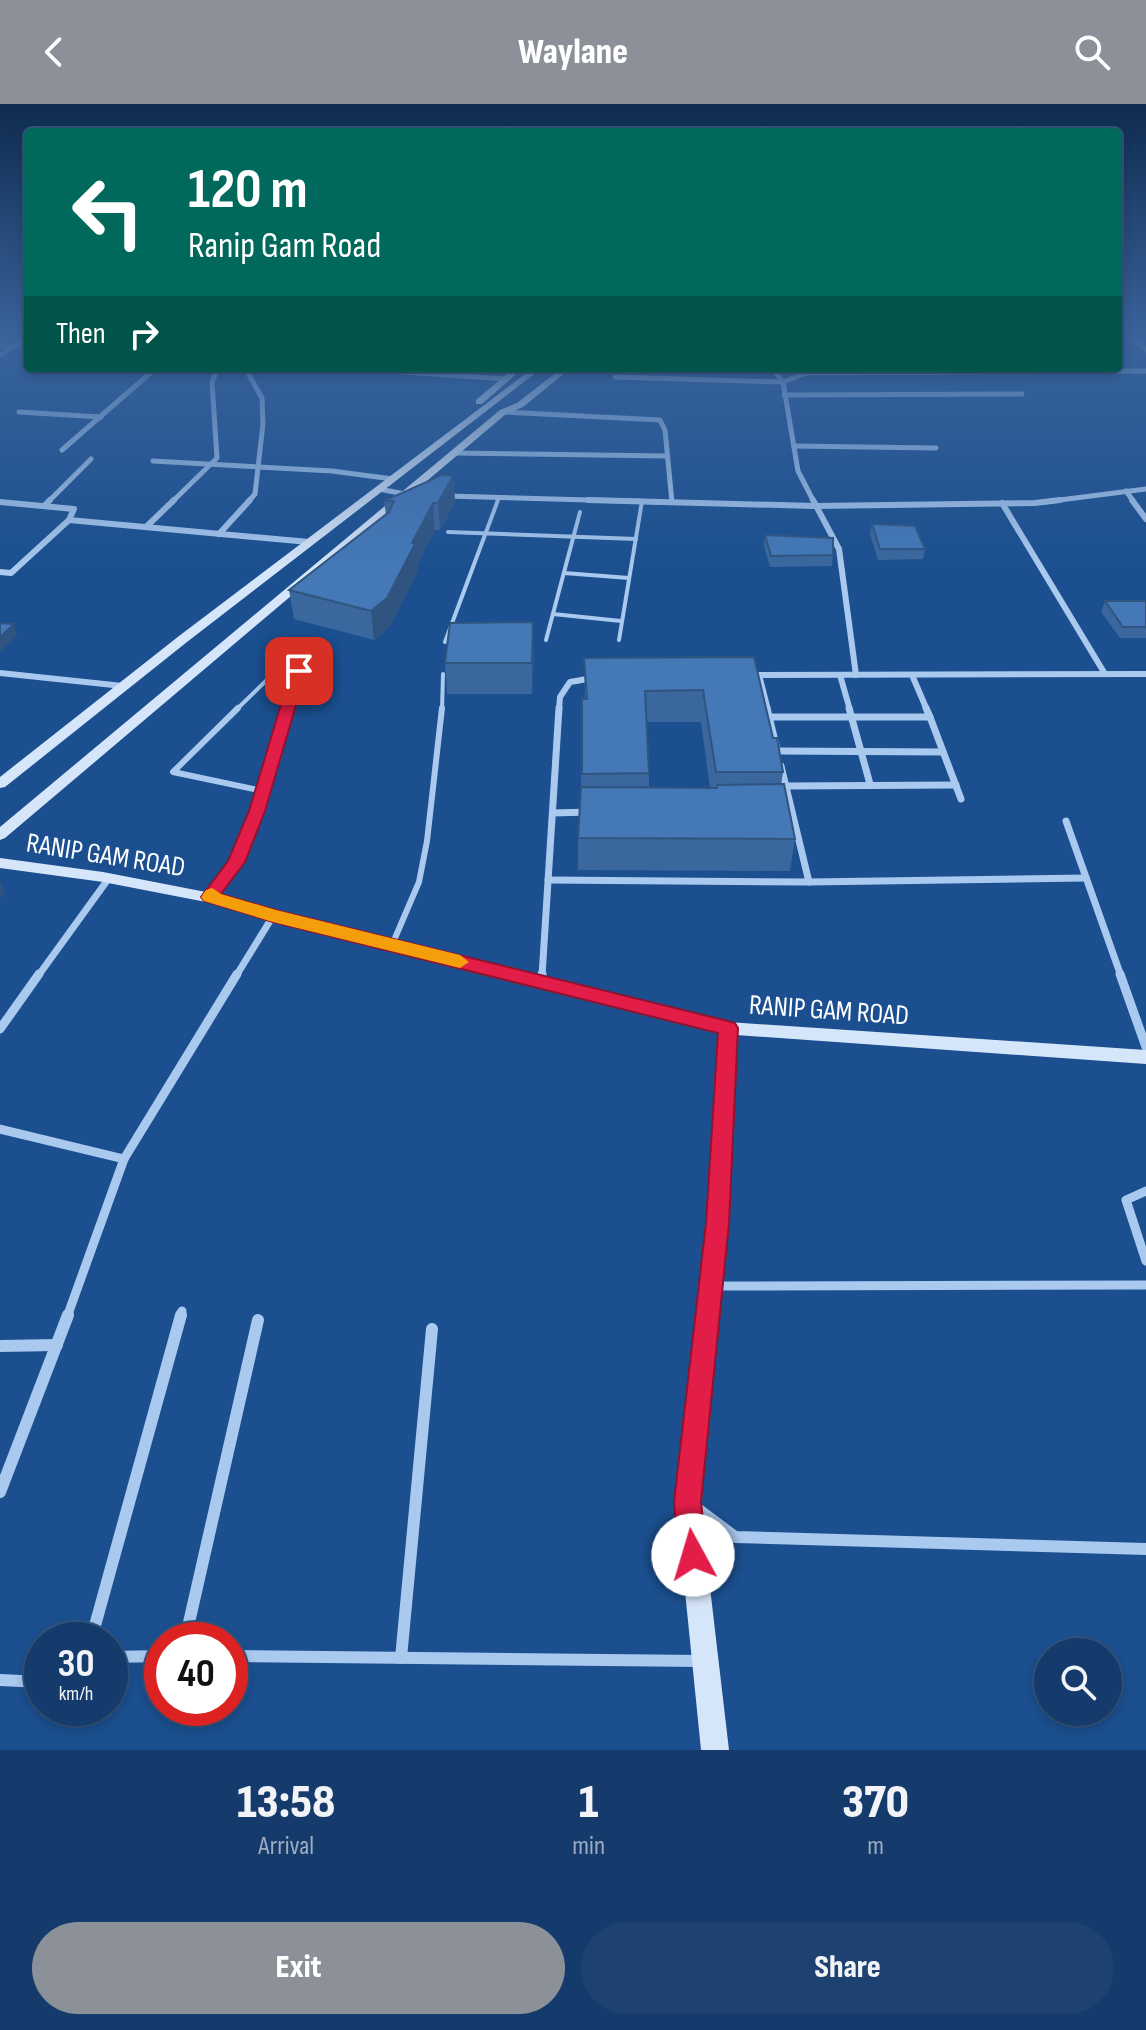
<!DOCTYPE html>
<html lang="en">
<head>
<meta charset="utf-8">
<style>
	:root { --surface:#143b6b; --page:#1d4271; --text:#f1f3f6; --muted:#9dadc1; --line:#33557e; --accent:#8c9099 }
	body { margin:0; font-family:"Sofia Sans Condensed",sans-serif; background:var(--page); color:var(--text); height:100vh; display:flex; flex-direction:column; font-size:30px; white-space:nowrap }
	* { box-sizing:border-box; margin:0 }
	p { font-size:26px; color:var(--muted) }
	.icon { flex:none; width:44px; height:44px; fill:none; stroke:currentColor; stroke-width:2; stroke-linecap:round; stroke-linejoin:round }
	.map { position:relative; height:1646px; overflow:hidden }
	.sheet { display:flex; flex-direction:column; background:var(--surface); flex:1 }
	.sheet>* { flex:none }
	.banner { position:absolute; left:24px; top:24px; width:1098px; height:244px; border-radius:8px; box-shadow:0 4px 12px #0003,0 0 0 2px var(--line); background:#00695c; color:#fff; overflow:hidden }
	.fabs { position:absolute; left:1034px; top:1534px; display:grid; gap:16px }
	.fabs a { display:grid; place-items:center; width:88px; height:88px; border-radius:50%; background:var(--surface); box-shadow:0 4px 12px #0003,0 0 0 2px var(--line); font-size:40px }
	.speed { position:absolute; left:24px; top:1518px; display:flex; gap:16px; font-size:40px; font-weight:700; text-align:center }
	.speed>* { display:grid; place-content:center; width:104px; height:104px; border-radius:50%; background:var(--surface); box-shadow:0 4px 12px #0003,0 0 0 2px var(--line); line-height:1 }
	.speed small { font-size:20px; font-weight:400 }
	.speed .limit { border:12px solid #d22; background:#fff; color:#111 }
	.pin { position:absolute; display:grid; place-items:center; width:68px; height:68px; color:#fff; margin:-34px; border-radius:16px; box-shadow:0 4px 12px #0006 }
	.me { position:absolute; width:88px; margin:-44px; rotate:354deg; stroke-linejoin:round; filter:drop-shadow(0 0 6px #0008) }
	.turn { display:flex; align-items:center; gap:28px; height:168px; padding:0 32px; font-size:36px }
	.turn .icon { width:104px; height:104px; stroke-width:2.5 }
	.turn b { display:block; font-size:56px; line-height:68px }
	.then { display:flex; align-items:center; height:76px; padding:0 32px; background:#0003; gap:16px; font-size:30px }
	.eta { display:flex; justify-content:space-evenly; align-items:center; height:136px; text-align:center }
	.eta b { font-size:48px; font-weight:800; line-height:56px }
	.button { display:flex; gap:16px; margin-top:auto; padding:16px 32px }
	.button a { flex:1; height:92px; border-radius:48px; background:var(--accent); color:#fff; font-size:32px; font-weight:800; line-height:92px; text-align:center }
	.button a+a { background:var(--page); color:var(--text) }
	header { display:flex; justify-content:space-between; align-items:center; height:104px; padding:0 32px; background:var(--accent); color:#fff; font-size:36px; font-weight:800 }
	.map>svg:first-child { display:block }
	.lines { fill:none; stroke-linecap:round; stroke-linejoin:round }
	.lane-far2 { stroke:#a9c9ee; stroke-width:3 }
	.lane-far1 { stroke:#a9c9ee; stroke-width:4 }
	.lane { stroke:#a9c9ee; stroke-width:6 }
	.street-far4 { stroke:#a9c9ee; stroke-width:5 }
	.street-far3 { stroke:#a9c9ee; stroke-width:6 }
	.street-far2 { stroke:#a9c9ee; stroke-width:7 }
	.street-far1 { stroke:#a9c9ee; stroke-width:9 }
	.street { stroke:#a9c9ee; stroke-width:12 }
	.secondary { fill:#d6e6fa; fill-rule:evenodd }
	.wall { fill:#3a679d; fill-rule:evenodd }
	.shaded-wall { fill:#305480 }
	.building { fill:#4478b7; stroke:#305480; stroke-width:2 }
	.route { fill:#e11d48; stroke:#92132f; stroke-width:2 }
	.slow { fill:#f59e0b }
	.labels { text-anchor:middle; stroke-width:7; stroke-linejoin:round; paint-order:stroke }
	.street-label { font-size:28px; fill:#fff; stroke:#1b4f8f }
</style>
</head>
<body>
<header><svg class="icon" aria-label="back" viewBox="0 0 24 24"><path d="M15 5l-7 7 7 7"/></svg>Waylane<svg class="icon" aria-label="search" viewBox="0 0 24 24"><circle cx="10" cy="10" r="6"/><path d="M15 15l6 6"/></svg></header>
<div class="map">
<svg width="1146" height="1646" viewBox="0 0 1146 1646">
	<rect width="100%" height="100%" fill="#1b4f8f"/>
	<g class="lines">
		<!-- lane-far2 -->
		<path class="lane-far2" d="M497,398l2,-5"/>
		<!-- lane-far1 -->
		<g class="lane-far1">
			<path d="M448,428l188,7"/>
			<path d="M564,469l65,5"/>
			<path d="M553,510l68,7"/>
			<path d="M546,536l34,-128"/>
			<path d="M619,536l23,-139"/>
			<path d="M445,538l53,-142"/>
			<path d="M236,606l40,-39h23l-10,39"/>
			<path d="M442,606l1,-36"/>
		</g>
		<!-- lane -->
		<g class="lane">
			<path d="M238,604l-65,64 90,19"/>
			<path d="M210,793l26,-35 21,-51 32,-103"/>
			<path d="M392,841l27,-63 8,-41 15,-133"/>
		</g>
		<!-- street-far4 -->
		<g class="street-far4">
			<path d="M1133,234l13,12"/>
			<path d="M0,241l28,1"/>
			<path d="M0,251l24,-17"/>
			<path d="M245,264l17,30 1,26 -8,70 -7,8"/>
			<path d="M345,264l160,11"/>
			<path d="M615,273l168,5 -11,-14"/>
			<path d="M784,291l238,-1"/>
			<path d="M19,308l82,5"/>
			<path d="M503,308l157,8 5,10 7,72"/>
			<path d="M794,342l142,2"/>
			<path d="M62,346l94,-82"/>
			<path d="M454,349l213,3"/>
			<path d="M153,357l179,10 61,8"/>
			<path d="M379,385l31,6"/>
			<path d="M1126,387l8,11"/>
			<path d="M447,392l214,6"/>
			<path d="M48,398l43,-43"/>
			<path d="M172,398l45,-44 -5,-76 6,-14"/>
			<path d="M814,398l-16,-31 -15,-89 23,-9 340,-2"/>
			<path d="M1044,398l102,-13"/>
		</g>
		<!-- street-far3 -->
		<g class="street-far3">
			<path d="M588,396l226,6 221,-3 25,-3"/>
			<path d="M813,396l26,49 17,126"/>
			<path d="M1132,396l14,19"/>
			<path d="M0,398l74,7 -5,11"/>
			<path d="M1002,399l103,171"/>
			<path d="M45,401l5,-5"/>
			<path d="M146,423l28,-27"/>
			<path d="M219,430l31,-34"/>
			<path d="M0,468l11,1 58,-53 240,22"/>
			<path d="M0,569l123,13"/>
			<path d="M750,571l396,-1"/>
			<path d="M759,571l9,35"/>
			<path d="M840,571l10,35"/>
			<path d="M912,571l15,35"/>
			<path d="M559,606l1,-13 10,-15 23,-4"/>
		</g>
		<!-- street-far2 -->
		<g class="street-far2">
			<path d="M767,604l9,37"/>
			<path d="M849,604l21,76"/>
			<path d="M769,613h161l-4,-9"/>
			<path d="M930,613l31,82"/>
			<path d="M777,647l166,1"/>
			<path d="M781,662l28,116"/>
			<path d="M786,682l170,-1"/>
			<path d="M553,709l38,-1"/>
			<path d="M1066,717l55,155"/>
			<path d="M548,776l261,2 277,-4"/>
			<path d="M38,872l71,-98"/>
			<path d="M236,872l37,-60"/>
			<path d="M542,872l17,-268"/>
		</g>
		<!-- street-far1 -->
		<g class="street-far1">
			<path d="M1120,870l26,73"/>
			<path d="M542,878v-8"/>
			<path d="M0,925l39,-55"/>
			<path d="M0,1025l124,30 113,-185"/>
			<path d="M1146,1087l-20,9 20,61"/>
			<path d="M712,1182l434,-1"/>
			<path d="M67,1213l57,-158"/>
			<path d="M180,1213l2,-6"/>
		</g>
		<!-- street -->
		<g class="street">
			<path d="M0,1242l57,-1"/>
			<path d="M0,1388l68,-177"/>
			<path d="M695,1403l40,30 411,12"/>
			<path d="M91,1536l90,-325"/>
			<path d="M185,1536l73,-320"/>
			<path d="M230,1552l471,5"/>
			<path d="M110,1553l52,-1"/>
			<path d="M401,1554l31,-329"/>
			<path d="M0,1576l42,2"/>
		</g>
		<!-- secondary -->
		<g class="secondary">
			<path d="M514,264h9l-41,36h-6v-4z"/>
			<path d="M533,264h9l-355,274 -182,145 -5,1v-11l179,-141z"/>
			<path d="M562,264h9l-48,39 -17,7 -501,424 -5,2v-13l500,-417 17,-7z"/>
			<path d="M0,754l103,14 103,20 522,130 418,28v14l-410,-29 -9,188 -27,279 29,248h-28l-25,-248 31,-279 12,-191 -513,-130 -103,-20 -103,-14z"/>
		</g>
	</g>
	<!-- wall -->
	<g class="wall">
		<path d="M460,264h27l-4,3z"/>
		<path d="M453,372l2,26 -15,28h-5l-18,35 1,6 -28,55 -16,14 -80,-21 -5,-29 97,-75 -2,-14z"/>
		<path d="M872,420l53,25 -2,10 -45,1 -8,-26z"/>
		<path d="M765,431l68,20 -1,11 -62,1 -6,-21z"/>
		<path d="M1105,497h41v37h-26l-19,-26z"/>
		<path d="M534,549l-2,41h-85l-2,-31z"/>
		<path d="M754,553l19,81 10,34 -2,13 14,54 -5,32 -212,-1v-32l3,-51 1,-88h3l-1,-41zM646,618h55l9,66h-61v-15z"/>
	</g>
	<!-- shaded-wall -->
	<g class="shaded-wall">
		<path d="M453,372l2,26 -15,28 -2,-27z"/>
		<path d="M433,399l2,27 -18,35 1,6 -28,55 -16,14 -3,-29 41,-68z"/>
		<path d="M533,518l1,31 -2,41v-31z"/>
		<path d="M14,520l3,11 -17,17v-15z"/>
		<path d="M0,777l5,12 -5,6z"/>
	</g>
	<!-- building -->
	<g class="building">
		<path d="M442,371l11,1 -15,27h-5l-21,40 3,1 -28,54 -16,13 -82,-21 100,-78 5,-11h-10z"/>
		<path d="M872,420l43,2 10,23h-45z"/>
		<path d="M765,431l68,3v17l-62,1z"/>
		<path d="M1105,497h41v26h-23z"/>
		<path d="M533,518l-1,41h-87l5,-40z"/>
		<path d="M0,519l14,1 -14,13z"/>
		<path d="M754,553l19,81h4l6,34h-67l-13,-82 -58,1 4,82 -67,1v-75h5l-3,-41z"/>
		<path d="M784,680l11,55 -217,-1 3,-51 136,1v-3z"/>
	</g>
	<!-- sky -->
	<linearGradient id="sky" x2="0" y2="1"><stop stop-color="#0f2b4f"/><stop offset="0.5" stop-color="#39639b"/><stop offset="1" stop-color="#39639b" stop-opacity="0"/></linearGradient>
	<rect width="1146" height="464" fill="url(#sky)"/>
	<!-- route -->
	<path class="route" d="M299,562l7,5 -41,140 -20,51 -24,32 55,16 452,111 7,2 3,5 -9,195 -28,279 6,53 -4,10 -10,4 -9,-4 -5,-10 -5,-53 32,-279 12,-190 -445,-111 -69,-21 -3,-4 27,-36 21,-50 42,-140z"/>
	<!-- slow -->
	<path class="slow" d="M212,784l9,6 55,16 184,45 9,7 -9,6 -187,-46 -69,-21 -3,-4 5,-7z"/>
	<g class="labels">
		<!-- street labels -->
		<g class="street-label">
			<text transform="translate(106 750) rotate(9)" y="10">RANIP GAM ROAD</text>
			<text transform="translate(829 905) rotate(4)" y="10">RANIP GAM ROAD</text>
		</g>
	</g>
</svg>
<div class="fabs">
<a><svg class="icon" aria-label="search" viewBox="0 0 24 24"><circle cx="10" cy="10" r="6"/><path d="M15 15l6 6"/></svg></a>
</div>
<div class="speed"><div>30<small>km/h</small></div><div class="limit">40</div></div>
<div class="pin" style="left:299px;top:567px;background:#d93025"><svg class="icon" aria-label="arrive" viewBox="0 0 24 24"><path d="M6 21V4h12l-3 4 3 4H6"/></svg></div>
<svg class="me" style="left:693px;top:1451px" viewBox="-20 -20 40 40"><circle r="19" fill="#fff"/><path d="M0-13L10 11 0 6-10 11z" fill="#e11d48"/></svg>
<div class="banner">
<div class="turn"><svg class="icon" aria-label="left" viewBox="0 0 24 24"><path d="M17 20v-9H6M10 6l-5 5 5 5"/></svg><div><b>120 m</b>Ranip Gam Road</div></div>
<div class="then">Then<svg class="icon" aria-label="right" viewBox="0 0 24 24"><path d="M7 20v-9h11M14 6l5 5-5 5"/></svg></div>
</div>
</div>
<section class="sheet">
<div class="eta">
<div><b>13:58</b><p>Arrival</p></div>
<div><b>1</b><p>min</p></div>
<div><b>370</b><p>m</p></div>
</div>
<div class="button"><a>Exit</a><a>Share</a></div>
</section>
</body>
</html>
